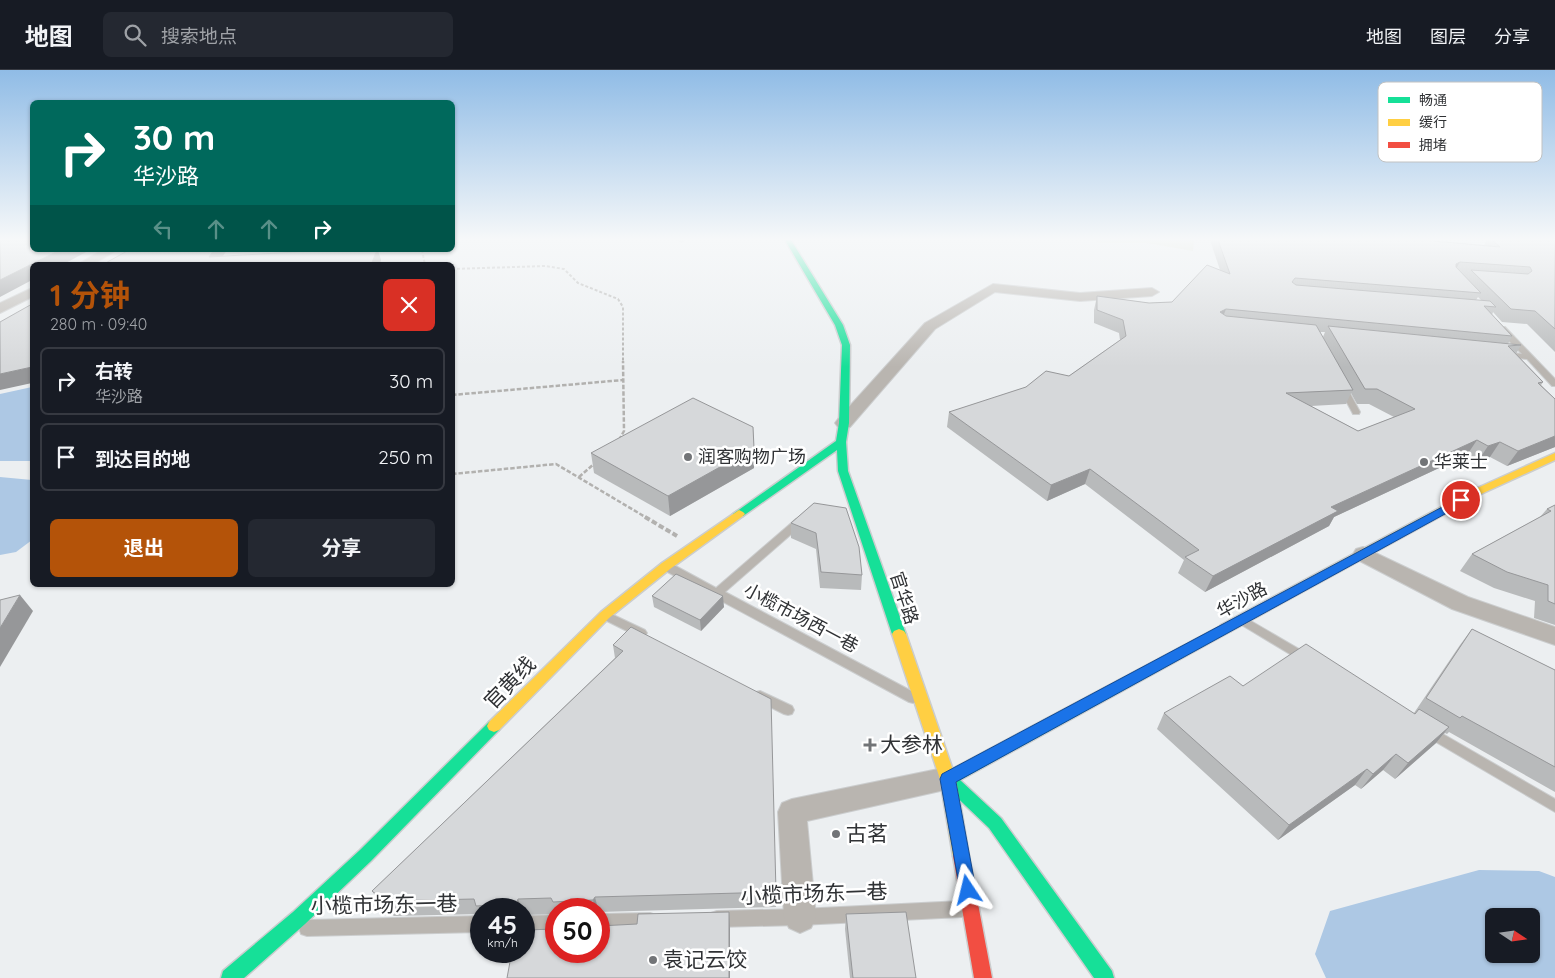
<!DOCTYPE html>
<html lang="zh">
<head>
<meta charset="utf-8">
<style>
	:root { --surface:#171b24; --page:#242831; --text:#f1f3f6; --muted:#9ea1a6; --line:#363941; --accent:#b45309 }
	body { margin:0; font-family:Quicksand,"Noto Sans SC",sans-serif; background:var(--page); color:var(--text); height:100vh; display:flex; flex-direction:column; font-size:19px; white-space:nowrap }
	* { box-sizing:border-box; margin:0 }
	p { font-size:16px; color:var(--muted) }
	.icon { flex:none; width:28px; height:28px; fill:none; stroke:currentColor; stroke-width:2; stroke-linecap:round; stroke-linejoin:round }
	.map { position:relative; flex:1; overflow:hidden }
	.details { position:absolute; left:30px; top:192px; width:425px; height:325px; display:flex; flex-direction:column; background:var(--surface); border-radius:8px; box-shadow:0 1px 4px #0004 }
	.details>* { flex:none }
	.banner { position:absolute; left:30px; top:30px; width:425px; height:152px; border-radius:8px; box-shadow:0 1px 4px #0004; background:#00695c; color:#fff; overflow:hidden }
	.needle { width:32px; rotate:103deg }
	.buttons { position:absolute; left:1485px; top:838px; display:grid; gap:10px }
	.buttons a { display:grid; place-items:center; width:55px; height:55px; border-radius:8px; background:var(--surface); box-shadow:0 1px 4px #0004; font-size:25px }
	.speed { position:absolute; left:470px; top:828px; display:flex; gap:10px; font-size:25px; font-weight:700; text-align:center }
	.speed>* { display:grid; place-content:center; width:65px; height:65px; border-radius:50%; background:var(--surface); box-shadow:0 1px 4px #0004; line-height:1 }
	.speed small { font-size:12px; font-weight:400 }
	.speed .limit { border:8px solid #d22; background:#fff; color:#111 }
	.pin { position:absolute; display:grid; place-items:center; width:42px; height:42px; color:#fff; margin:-21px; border:2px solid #fff; border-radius:50%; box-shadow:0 1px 5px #0007 }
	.me { position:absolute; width:55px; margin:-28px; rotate:350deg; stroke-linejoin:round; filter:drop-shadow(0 0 4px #0008) }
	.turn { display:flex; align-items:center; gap:18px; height:105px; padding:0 20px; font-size:22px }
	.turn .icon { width:65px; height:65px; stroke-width:2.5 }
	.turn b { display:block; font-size:35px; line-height:42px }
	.lanes { display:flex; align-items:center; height:48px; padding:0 20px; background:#0003; justify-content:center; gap:25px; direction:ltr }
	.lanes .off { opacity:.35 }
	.round { display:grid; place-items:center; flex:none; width:52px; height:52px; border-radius:8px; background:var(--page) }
	.summary { display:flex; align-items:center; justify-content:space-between; height:85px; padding:0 20px }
	h1 { font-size:30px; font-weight:700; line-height:38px; color:var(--accent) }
	.primary-button { display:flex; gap:10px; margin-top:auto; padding:10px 20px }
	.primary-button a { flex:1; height:58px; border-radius:8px; background:var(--accent); color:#fff; font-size:20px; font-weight:700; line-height:58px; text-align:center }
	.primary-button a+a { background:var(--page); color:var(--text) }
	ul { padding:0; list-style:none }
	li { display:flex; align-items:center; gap:15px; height:68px; margin:0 10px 8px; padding:0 10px; border:2px solid var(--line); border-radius:8px }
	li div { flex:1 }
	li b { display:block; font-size:19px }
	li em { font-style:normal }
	header { display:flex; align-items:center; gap:30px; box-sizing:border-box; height:70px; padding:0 25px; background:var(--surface); border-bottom:1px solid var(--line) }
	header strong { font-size:24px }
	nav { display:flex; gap:28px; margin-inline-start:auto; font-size:18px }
	.search { width:350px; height:45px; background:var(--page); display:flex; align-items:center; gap:12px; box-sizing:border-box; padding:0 18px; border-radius:8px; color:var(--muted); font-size:19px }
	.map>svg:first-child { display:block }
	.green { fill:#d7dcc3 }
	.water { fill:#adc8e4; fill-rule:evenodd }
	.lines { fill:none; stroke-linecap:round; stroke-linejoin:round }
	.lane-casing { stroke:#cbcdce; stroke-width:2 }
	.street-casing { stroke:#cbcdce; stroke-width:2 }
	.fast-casing { stroke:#cbcdce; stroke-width:3 }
	.slow-casing { stroke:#cbcdce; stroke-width:3 }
	.jam-casing { stroke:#cbcdce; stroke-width:3 }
	.path-far2 { stroke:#b2b1af; stroke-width:2; stroke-dasharray:3 2; stroke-linecap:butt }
	.path-far1 { stroke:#b2b1af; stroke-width:2.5; stroke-dasharray:4.5 2; stroke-linecap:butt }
	.path { stroke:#b2b1af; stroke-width:4; stroke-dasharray:5.5 2.5; stroke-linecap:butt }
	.lane { fill:#b9b5b0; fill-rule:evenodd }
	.street { fill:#b9b5b0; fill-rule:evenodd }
	.fast { fill:#16e098; fill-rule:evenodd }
	.slow { fill:#ffcf43; fill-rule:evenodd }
	.jam { fill:#f24e42; fill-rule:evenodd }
	.wall { fill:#b8babb; fill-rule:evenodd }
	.shaded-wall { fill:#969799 }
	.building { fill:#d6d8da; stroke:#969799 }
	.route { fill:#1a73e8; stroke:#114b97 }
	.poi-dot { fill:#727477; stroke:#fff; stroke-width:2 }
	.labels { text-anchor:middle; stroke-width:5; stroke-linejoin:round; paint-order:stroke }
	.poi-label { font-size:18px; fill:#303235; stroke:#fff; text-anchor:start }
	.street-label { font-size:18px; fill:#303235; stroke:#fff }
	.near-street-label { font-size:21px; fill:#303235; stroke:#fff }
	.near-poi-label { font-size:21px; fill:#303235; stroke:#fff; text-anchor:start }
	.key { fill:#fff; stroke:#c1c2c2; stroke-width:1 }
	.key-label { font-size:14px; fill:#303235 }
</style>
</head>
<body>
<header>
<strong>地图</strong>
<div class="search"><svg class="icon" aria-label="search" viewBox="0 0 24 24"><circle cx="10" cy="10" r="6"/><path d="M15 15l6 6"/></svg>搜索地点</div>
<nav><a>地图</a><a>图层</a><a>分享</a></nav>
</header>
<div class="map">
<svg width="1555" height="908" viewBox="0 0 1555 908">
	<rect width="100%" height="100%" fill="#eceff1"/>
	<!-- green -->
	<path class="green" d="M1094,170h100l-1,11 -46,-8h-49z"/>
	<!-- water -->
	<g class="water">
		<path d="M32,317v74h-32v-67z"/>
		<path d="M0,407l32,3v60l-16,12 -16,3z"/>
		<path d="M1479,800l60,1 16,6v101h-229l-11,-24 15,-43zM1494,846h37v38h-37z"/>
	</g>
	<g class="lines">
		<defs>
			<g id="lane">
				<path d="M678,170h7l-3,2z"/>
				<path d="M1499,257h6l50,52v7h-3l-25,-27 -25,-3 -1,-2 4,-2 17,2 -23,-23z"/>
				<path d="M1339,314h3l4,2 14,26 -1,2h-6l-1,-2 -14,-26z"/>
				<path d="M800,448l4,1 1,2 -1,2 -79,69 192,102 2,4 -2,4 -4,1 -4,-1 -247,-133 -1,-3 1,-3h8l46,25 80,-69z"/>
				<path d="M607,542l38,18 2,3 -2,3 -4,1 -4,-1 -34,-17 -2,-3 2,-3z"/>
				<path d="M1244,547l67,39 2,3 -2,3 -4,2 -4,-2 -63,-38 -2,-3 2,-3z"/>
				<path d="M760,621l32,15 2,4 -2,4 -4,1 -4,-1 -28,-14 -2,-4 2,-4z"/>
				<path d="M1429,656l126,73v13l-131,-77 -1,-4 1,-4z"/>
				<path d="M962,831l5,3 3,5 -3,5 -5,3 -162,8 -83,2 -6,-2 -2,-6 2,-6 6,-2 83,-2z"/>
				<path d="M650,843l6,2 2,6 -2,6 -6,2 -51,1v-16z"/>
				<path d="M556,845v16l-32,1v-16z"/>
				<path d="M481,846v16l-174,4 -6,-2 -2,-6 2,-6 6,-2z"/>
			</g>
			<g id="street">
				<path d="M102,180h15l-25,15h-15z"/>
				<path d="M993,214l87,9 72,-5 7,4 -7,4 -72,5 -85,-9 -60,37 -85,98 -6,1 -6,-1 -3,-4 3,-4 87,-96z"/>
				<path d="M32,218v9l-32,16v-10z"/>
				<path d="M1363,477l105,50 87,30v18l-103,-36 -96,-50 -3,-5 3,-5z"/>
				<path d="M948,697l10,4 4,8 -4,8 -151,34 9,96 -5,11 -11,5 -11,-5 -5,-11 -6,-105 4,-9 10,-4z"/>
			</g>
			<g id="fast">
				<path d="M785,170h6l52,85 7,20 -1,78 -3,19 2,29 58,163 -2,3 -5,2 -5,-2 -2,-3 -54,-163 -1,-21 -94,66h-8l-2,-2 103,-73 3,-18 3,-78 -7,-20z"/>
				<path d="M1226,553l5,2 1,3 -1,3 -271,149 41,38 111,153 2,7h-20l-105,-150 -46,-44 -3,-5 3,-5z"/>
				<path d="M494,650l5,2 2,4 -2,4 -128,131 -66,63 -61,54h-23l2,-7 70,-59 67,-62 129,-128z"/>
			</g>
			<g id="slow">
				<path d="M1555,383v7l-74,34 -250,137h-10l-1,-3 1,-3 252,-135z"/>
				<path d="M739,440l4,2 2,2 -2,2 -73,53 -61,49 -110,112 -5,2 -5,-2 -2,-4 2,-4 112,-110 61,-49z"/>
				<path d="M899,559l5,2 2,3 50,145 13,77 -2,6 -6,2 -6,-2 -2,-6 -13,-77 -48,-145 2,-3z"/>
			</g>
			<path id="jam" d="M961,778l6,2 2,6 23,122h-18l-21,-122 2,-6z"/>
		</defs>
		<!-- lane casing -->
		<use href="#lane" class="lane-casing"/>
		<!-- street casing -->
		<use href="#street" class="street-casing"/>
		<!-- fast casing -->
		<use href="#fast" class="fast-casing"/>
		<!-- slow casing -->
		<use href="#slow" class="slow-casing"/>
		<!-- jam casing -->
		<use href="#jam" class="jam-casing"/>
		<!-- path-far2 -->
		<g class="path-far2">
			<path d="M422,180l3,15"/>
			<path d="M452,199l93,-3 19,3 14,14 40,16 5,8v55"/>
		</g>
		<!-- path-far1 -->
		<g class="path-far1">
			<path d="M452,325l171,-15"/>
			<path d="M619,370l5,-9 -1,-70"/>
			<path d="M452,404l104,-10 91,54"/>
			<path d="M579,407l16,-14"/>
		</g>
		<!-- path -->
		<path class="path" d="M645,447l32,19"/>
		<!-- lane -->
		<use href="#lane" class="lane"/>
		<!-- street -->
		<use href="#street" class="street"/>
		<!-- fast -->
		<use href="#fast" class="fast"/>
		<!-- slow -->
		<use href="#slow" class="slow"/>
		<!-- jam -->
		<use href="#jam" class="jam"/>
	</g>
	<!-- wall -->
	<g class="wall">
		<path d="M1210,170h222l1,1 51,4 3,-5h68v112l-28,-28 -25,-2 -9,-10 -1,3 20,21 -4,8 13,1 -5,9 27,28 -2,3 14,14v48l-48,19 -17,-9 -12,4 -11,-6 -133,62 -5,9 -124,66 -27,-19 6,-13 -99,-76 -38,17 -100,-74 2,-15 120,-36 51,-36 -1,-7 -25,-10v-13l3,-14 52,7 23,-1 48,-32zM1478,227l4,4 -6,-1zM1320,262h5l-2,5zM1351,323l6,11h12l25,13 -36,14 -47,-25 35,-2z"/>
		<path d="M753,357l1,41 -84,48 -76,-43 -3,-20z"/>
		<path d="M814,433l48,72 -1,15 -41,-2 -4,-39 -25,-11v-15z"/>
		<path d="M1555,435v120l-21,-7 1,-17 -41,-13 -34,-17 12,-17 68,-37 7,-8z"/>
		<path d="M652,526l72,11 -23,24 -47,-24z"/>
		<path d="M631,557l145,265v15l-177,5v-3h-43v5l-32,1v-6h-43v8l-1,-3 -86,2 -13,-11 -9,-14 243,-233 -2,-13z"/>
		<path d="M1472,559l83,41v122l-106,-60 -2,2 -2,-1 -9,10 -41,36 -12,-9 -22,19 -6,-4 -77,55 -121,-111 7,-16 79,-27 171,27 46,-68z"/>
		<path d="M846,844l70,64h-66l-5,-49z"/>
	</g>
	<!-- shaded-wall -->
	<g class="shaded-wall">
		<path d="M60,180h30l-28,15h-30v15l-32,17v-17z"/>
		<path d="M214,180h13l-10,15 -8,-8z"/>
		<path d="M377,180h1l3,10 -1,5h-9z"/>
		<path d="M1460,192l-7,12 3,-10z"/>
		<path d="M1226,239l-5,13 -1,-10z"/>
		<path d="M32,297v16l-32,7v-16z"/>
		<path d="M1555,366v11l-48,19 11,-15z"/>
		<path d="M1477,370l-10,15 -133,62 -5,9 -124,66 8,-16 118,-69z"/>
		<path d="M1500,372l-10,15 -12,4 10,-15z"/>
		<path d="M754,378v20l-84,48 -2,-20z"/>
		<path d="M1090,399l-5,15 -38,17 4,-16z"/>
		<path d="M20,525l13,16 -33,56v-39z"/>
		<path d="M723,526l1,11 -23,24 -1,-11z"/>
		<path d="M1449,657l-13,16 -41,36 13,-16z"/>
		<path d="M1396,684l-13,16 -22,19 12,-15z"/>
		<path d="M1367,699l-12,16 -77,55 11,-15z"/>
		<path d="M595,827l3,12h-3l-2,-9z"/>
		<path d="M518,829l4,10h-4l-2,-5z"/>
		<path d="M729,842l1,17v49h-1z"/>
	</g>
	<!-- building -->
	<g class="building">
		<path d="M0,170h32v10h28l-60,30z"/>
		<path d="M1218,170h214l1,1 67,6 -8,-7h63v89l-20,-18 -24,-2 -40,-39 57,4 4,-3 -2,-4 -70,-5 -4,2v3l25,26 -186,-15 -3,4 4,3 194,16 6,6 -12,-1 28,30 -286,-27 -6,3 6,4 90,9 37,65 -67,3 72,38 57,-22 -38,-20h-12l-37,-63 193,19 -13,1 35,36 -5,1 17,16v37l-37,15 -18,-9 -12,4 -11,-6 -146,67 7,4 -125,65 -28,-19 14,-7 -109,-81 -39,16 -102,-73 77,-25 20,-16 23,5 57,-40 -3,-16 -26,-10v-14l52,7 23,-1 35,-37 23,9z"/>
		<path d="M129,180h85l-5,7 122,-7h46l-6,15h-269z"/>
		<path d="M32,234v63l-32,7v-52z"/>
		<path d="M693,328l60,29 1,21 -86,48 -77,-43z"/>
		<path d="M814,433l32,5 13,39 3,28 -41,-3 -5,-39 -25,-10z"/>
		<path d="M1555,435v99l-7,-3v-16l-41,-13 -35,-18 79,-43 -4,-2z"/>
		<path d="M676,504l47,22 -23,24 -48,-24z"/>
		<path d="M20,525l-20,33v-28z"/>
		<path d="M631,557l140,72 5,193 -181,5 -2,3 -40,2 -2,-4 -33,1 -2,5 -40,2 -2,-7 -89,2 -13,-10 251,-240 -10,-6z"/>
		<path d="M1472,559l83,41v97l-93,-51 -2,2 -34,-20z"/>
		<path d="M1306,574l109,70 4,-5 30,18 -41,36 -12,-9 -23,20 -6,-5 -78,56 -125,-112 66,-37 13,10z"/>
		<path d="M729,842v66h-222l5,-27h12v-21l32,-1v22h43v-25l38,-2 1,-10z"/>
		<path d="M906,842l10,66h-63l-7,-64z"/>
	</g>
	<!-- sky -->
	<linearGradient id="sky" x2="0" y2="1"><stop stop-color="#90bce6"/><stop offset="0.57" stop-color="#f6f8f9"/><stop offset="1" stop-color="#f6f8f9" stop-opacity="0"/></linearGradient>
	<rect width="1555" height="297" fill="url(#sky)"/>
	<!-- route -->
	<path class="route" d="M1461,427l4,1 1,2 -1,3 -509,279 20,108 -2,6 -6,2 -7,-2 -21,-117 2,-5z"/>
	<!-- markers -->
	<g class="poi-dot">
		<circle cx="688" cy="387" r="5"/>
		<circle cx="1424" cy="392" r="5"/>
		<path d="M867.5 667.5h5v5h5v5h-5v5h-5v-5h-5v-5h5z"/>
		<circle cx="836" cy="764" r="5"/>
		<circle cx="653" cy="890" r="5"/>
	</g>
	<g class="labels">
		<!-- poi labels -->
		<g class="poi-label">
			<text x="698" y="393">润客购物广场</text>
			<text x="1434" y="398">华莱士</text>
		</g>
		<!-- street labels -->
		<g class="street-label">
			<text transform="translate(904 528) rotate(72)" y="6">官华路</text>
			<text transform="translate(1242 530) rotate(-29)" y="6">华沙路</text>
			<text transform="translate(801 548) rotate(28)" y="6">小榄市场西一巷</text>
		</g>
		<!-- near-street labels -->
		<g class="near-street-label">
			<text transform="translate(510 613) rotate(-46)" y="7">官黄线</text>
			<text transform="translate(814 824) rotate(-2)" y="7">小榄市场东一巷</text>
			<text transform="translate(384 835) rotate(-1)" y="7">小榄市场东一巷</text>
		</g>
		<!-- near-poi labels -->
		<g class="near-poi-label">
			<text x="880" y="682">大参林</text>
			<text x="846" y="771">古茗</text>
			<text x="663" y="897">袁记云饺</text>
		</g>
	</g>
	<!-- legend -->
	<rect x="1378" y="12" width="164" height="80" rx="8" class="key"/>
	<rect x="1388" y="27" width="22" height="6" fill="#16e098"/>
	<rect x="1388" y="49" width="22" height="7" fill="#ffcf43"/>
	<rect x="1388" y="72" width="22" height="6" fill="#f24e42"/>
	<g class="key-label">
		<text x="1419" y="35">畅通</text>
		<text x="1419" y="57">缓行</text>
		<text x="1419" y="80">拥堵</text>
	</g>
</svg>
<div class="buttons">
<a><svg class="needle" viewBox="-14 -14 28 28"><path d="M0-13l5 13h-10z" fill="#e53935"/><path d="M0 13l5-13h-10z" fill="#9ea1a6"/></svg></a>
</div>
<div class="speed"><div>45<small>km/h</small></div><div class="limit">50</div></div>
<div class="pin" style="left:1461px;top:430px;background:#d93025"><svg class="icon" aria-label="arrive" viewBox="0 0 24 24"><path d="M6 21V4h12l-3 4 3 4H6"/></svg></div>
<svg class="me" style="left:968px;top:820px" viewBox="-20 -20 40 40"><path d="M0-17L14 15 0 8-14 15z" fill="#1a73e8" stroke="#fff" stroke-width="4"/></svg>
<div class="banner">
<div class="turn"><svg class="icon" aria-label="right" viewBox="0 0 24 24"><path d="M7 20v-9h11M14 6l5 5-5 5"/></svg><div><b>30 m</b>华沙路</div></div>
<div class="lanes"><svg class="icon off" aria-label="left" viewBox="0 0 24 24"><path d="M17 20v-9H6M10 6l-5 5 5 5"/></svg><svg class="icon off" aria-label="ahead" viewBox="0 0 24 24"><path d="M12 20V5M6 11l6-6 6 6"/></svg><svg class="icon off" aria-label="ahead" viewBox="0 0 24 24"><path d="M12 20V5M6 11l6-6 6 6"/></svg><svg class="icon" aria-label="right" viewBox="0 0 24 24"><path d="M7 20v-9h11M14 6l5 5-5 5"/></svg></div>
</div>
<section class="details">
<div class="summary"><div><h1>1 分钟</h1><p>280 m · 09:40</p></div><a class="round" style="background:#d93025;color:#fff"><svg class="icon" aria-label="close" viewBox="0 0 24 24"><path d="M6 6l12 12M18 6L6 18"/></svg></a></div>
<ul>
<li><svg class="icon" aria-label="right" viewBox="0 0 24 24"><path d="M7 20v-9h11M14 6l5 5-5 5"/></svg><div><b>右转</b><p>华沙路</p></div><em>30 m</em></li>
<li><svg class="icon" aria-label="arrive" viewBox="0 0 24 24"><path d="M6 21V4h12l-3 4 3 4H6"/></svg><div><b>到达目的地</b></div><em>250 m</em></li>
</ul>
<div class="primary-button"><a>退出</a><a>分享</a></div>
</section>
</div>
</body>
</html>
